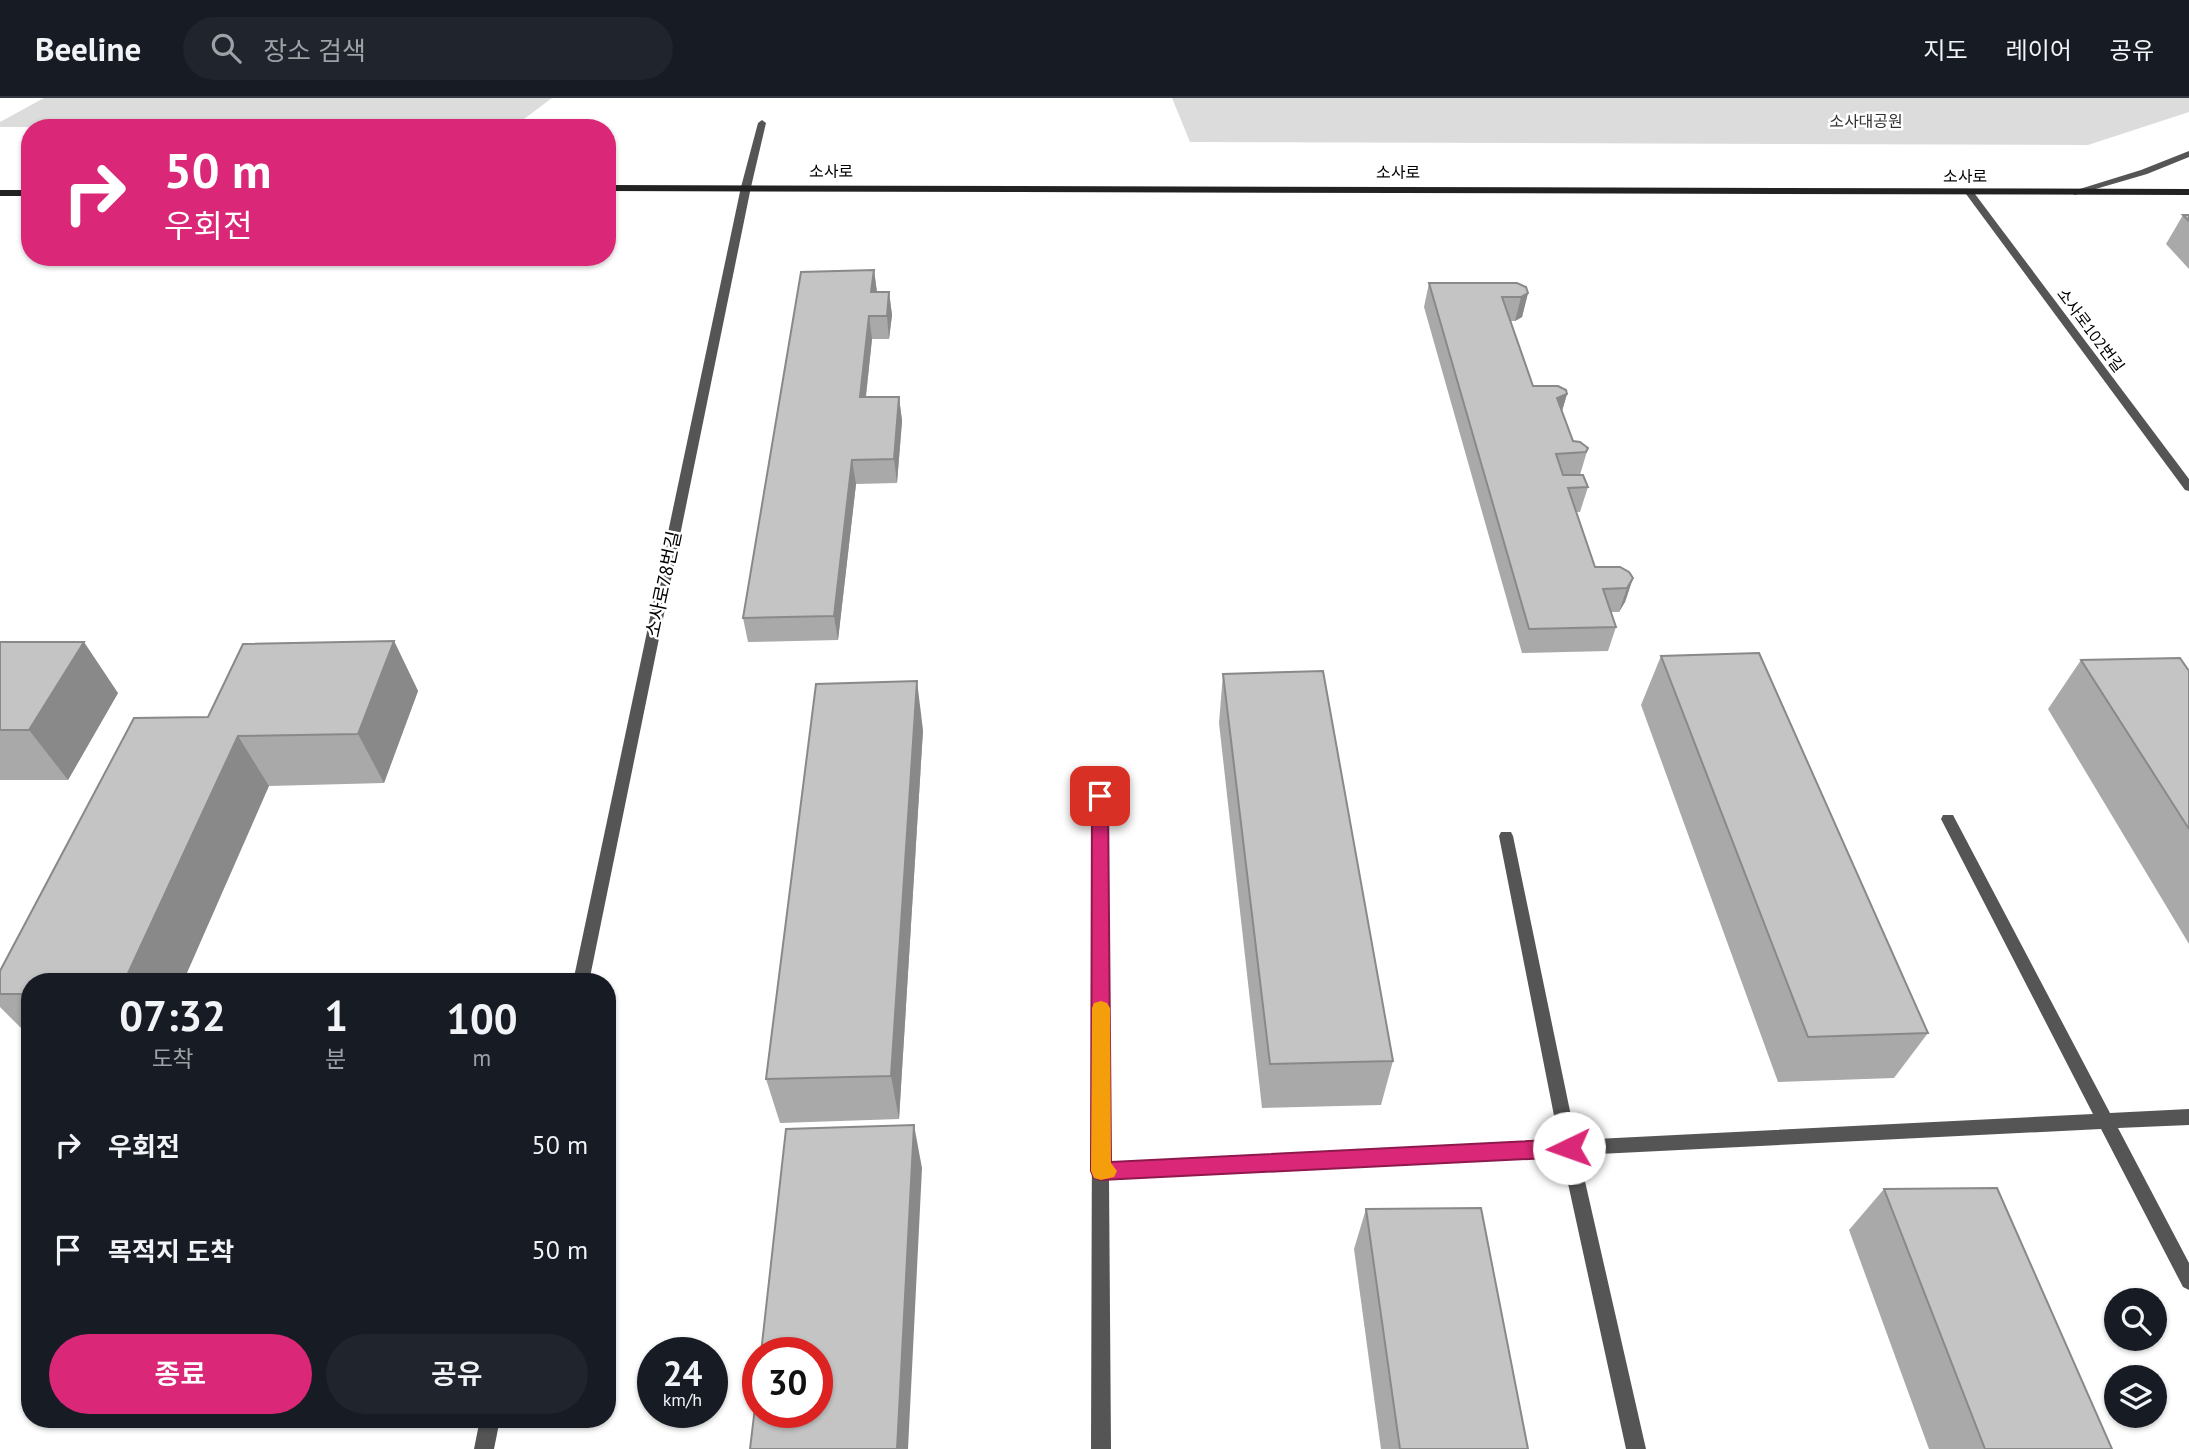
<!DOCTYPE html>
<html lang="ko">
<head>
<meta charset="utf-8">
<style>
	:root { --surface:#171b24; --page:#20242c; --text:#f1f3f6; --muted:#9ea1a6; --line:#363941; --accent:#db2777 }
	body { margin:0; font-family:"PT Sans","Noto Sans KR",sans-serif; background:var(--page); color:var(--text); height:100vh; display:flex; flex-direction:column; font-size:26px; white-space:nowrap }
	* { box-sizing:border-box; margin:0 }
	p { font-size:23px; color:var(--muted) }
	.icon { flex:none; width:38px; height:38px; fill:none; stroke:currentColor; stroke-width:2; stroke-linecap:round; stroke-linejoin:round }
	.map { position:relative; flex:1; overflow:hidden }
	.sheet { position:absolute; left:21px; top:875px; width:595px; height:455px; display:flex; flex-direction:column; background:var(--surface); border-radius:28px; box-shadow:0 2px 5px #0004 }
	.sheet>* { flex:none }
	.top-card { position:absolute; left:21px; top:21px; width:595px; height:147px; border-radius:28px; box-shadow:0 2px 5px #0004; background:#db2777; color:#fff; overflow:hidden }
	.controls { position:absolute; left:2104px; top:1190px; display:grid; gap:14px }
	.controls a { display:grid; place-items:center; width:63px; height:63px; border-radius:50%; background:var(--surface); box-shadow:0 2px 5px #0004; font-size:35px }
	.speed { position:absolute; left:637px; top:1239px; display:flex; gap:14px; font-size:35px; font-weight:700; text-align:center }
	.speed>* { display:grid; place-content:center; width:91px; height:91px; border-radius:50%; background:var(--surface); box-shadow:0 2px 5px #0004; line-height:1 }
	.speed small { font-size:18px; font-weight:400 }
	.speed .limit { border:10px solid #d22; background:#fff; color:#111 }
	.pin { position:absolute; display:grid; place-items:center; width:60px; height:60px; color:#fff; margin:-30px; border-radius:14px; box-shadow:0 4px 10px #0006 }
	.me { position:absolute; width:77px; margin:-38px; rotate:267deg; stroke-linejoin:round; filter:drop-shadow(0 0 5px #0008) }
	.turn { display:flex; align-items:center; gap:24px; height:147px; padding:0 28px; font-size:32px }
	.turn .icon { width:91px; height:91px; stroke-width:2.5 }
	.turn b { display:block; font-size:49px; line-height:60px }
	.eta { display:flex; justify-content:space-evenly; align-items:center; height:119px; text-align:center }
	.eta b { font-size:42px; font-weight:600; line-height:49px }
	.cta { display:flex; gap:14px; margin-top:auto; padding:14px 28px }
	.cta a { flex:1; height:80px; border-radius:42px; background:var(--accent); color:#fff; font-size:28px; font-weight:600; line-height:80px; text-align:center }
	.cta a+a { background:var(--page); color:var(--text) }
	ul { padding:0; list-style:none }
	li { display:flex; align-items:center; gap:21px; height:105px; padding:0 28px }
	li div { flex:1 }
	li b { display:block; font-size:26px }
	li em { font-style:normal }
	header { display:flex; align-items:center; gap:42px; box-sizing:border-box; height:98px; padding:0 35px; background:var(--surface); border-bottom:2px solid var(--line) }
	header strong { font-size:33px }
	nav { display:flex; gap:38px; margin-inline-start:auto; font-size:24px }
	.search { width:490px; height:63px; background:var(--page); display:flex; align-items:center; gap:18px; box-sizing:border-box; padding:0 24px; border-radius:38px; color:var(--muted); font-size:26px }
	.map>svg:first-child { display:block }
	.green { fill:#dcdcdc }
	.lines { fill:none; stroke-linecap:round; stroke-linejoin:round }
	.lane { fill:#555; fill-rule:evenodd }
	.street { fill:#555; fill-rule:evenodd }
	.secondary { fill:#222; fill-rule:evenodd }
	.wall { fill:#a9a9a9 }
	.shaded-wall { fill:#898989 }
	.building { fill:#c4c4c4; stroke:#898989; stroke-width:2 }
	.route { fill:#db2777; stroke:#8e194d; stroke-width:2 }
	.slow { fill:#f59e0b }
	.labels { text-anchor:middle; stroke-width:5; stroke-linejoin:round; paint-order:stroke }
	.far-park-label { font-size:16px; fill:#333; stroke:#fff }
	.far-street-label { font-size:16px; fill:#000; stroke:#fff }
	.street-label { font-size:19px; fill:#000; stroke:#fff }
</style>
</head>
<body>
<header>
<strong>Beeline</strong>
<div class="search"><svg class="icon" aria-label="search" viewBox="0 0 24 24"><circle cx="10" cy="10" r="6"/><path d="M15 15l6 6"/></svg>장소 검색</div>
<nav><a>지도</a><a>레이어</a><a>공유</a></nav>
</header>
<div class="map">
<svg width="2189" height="1351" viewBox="0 0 2189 1351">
	<rect width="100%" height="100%" fill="#fff"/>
	<!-- green -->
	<g class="green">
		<path d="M44,0h508l-40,30 -512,-1v-5z"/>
		<path d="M1172,0h1017v14l-101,33 -898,-3z"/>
	</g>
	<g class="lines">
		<!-- lane -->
		<g class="lane">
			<path d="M762,22l4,3 -15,64 -8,2 -2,-2 17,-64z"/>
			<path d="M2189,53v6l-42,17 -72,21 -5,-3 71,-22z"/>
		</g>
		<!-- street -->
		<g class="street">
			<path d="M746,86l5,3 -162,795h-16l168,-795z"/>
			<path d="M1966,92h6l217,289v12l-4,-1 -219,-296z"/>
			<path d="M1100,693l5,1 2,4 2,367 450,-22 -60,-305 2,-4h10l2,4 63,304 517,-26 -152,-295 2,-4h10l157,298 79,-4v16l-71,3 71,135v27l-6,-3 -82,-158 -522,26 67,294h-20l-64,-293 -453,23 2,270h-20l2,-653 2,-4z"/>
			<path d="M480,1321h20l-6,30h-20z"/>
		</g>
		<!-- secondary -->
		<g class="secondary">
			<path d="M607,87l1582,4v6l-1582,-4z"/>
			<rect x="0" y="92" width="30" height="6"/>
		</g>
	</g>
	<!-- wall -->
	<g class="wall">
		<path d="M2183,117h6v54l-23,-25z"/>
		<path d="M874,172l3,22h12l3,23 -3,24h-17l-6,58h33l3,24 -5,62 -41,1 -18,156 -90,2 -5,-24z"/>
		<path d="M1429,185l99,10 -6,24 -7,4h-5l23,65 34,8 -5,17 11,30 15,7 -8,27 8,12 -8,25h-4l19,55 38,11 -8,24 -6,10h-8l5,15 -8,24 -86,2 -98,-346z"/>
		<path d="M394,543l24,50 -34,92 -115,3 -239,196v55l-30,-30v-36l208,-254z"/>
		<path d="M0,544l118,51 -50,87h-68z"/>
		<path d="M1661,558l267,377 -34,45 -116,4 -137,-377z"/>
		<path d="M2081,562l108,11v273l-141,-235z"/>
		<path d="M1223,576l170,387 -12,44 -119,3 -43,-385z"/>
		<path d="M923,632l-24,389 -119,4 -14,-44z"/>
		<path d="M1884,1091l228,260h-183l-80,-219z"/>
		<path d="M1366,1111l162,240h-147l-27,-200z"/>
	</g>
	<!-- shaded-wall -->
	<g class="shaded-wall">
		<path d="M874,172l3,23 -6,-1z"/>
		<path d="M889,194l3,23 -3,24 -2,-23z"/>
		<path d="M1528,195l-6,24 -7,4 6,-24z"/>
		<path d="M869,218l3,23 -9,82 -3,-24z"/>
		<path d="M1567,296l-7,24 -3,-20z"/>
		<path d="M899,299l3,24 -5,62 -3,-24z"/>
		<path d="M852,362l4,24 -18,156 -4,-24z"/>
		<path d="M1633,480l-8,24 -6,10 8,-24z"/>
		<path d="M394,543l24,50 -34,92 -26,-49z"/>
		<path d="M84,544l34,51 -50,87 -39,-50z"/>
		<path d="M917,583l6,49 -24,389 -8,-43z"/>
		<path d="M238,638l31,50 -86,196h-59z"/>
		<path d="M914,1027l8,43 -14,281h-11z"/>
	</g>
	<!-- building -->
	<g class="building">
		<path d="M2183,117h6v6z"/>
		<path d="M874,172l-3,22h18l-2,24h-18l-9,81h39l-5,62 -42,1 -18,156 -91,2 58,-346z"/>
		<path d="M1429,185h88l9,4 2,6 -7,4h-19l31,89h25l8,4 1,4 -10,4 16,43 7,1 8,6 -2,4 -30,2 7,21h20l5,12 -20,1 27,79h25l9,5 4,6 -6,10 -24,1 13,38 -87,2z"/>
		<path d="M394,543l-36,93 -120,2 -114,246h-94v12h-30v-23l134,-253 74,-1 35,-73z"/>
		<path d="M0,544h84l-55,88h-29z"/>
		<path d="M1759,555l169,380 -120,4 -147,-381z"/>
		<path d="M2180,560l9,13v158l-108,-169z"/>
		<path d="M1323,573l70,390 -123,3 -47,-390z"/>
		<path d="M917,583l-26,395 -125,3 50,-395z"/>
		<path d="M914,1027l-17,324h-147l8,-67v30h59v-59h-56l25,-224z"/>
		<path d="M1997,1090l115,261h-127l-101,-260z"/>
		<path d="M1481,1110l47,241h-128l-34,-240z"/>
	</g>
	<!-- route -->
	<path class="route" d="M1100,692l8,6 3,366 458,-23 6,3 3,6 -3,6 -6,3 -468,23 -7,-2 -3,-7 1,-375z"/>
	<!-- slow -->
	<path class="slow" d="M1101,903l6,2 3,5 1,155 6,8 -3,6 -13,3 -7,-2 -3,-7 1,-163 2,-5z"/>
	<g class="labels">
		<!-- far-park labels -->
		<g class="far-park-label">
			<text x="1866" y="29">소사대공원</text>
		</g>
		<!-- far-street labels -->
		<g class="far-street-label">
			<text x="831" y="79">소사로</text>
			<text x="1398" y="80">소사로</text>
			<text x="1965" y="84">소사로</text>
			<text transform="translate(2091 232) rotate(53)" y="6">소사로102번길</text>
		</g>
		<!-- street labels -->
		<g class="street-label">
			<text transform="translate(663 486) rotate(-78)" y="7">소사로78번길</text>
		</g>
	</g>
</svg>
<div class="controls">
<a><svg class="icon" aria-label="search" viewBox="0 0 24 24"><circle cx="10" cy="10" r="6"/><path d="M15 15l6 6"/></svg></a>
<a><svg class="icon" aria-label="layers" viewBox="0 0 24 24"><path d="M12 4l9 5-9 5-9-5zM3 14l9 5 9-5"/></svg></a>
</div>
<div class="speed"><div>24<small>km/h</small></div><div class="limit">30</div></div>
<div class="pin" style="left:1100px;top:698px;background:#d93025"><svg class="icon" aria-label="arrive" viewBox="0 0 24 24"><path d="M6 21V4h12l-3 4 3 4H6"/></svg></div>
<svg class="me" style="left:1569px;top:1050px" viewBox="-20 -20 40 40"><circle r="19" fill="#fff"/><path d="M0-13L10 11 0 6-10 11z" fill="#db2777"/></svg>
<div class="top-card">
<div class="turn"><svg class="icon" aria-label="right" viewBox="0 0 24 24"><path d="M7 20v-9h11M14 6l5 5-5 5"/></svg><div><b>50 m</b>우회전</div></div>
</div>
<section class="sheet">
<div class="eta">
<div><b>07:32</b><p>도착</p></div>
<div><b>1</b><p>분</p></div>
<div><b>100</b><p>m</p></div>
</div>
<ul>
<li><svg class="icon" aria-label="right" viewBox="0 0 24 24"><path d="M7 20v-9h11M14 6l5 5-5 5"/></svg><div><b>우회전</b></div><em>50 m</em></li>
<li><svg class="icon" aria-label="arrive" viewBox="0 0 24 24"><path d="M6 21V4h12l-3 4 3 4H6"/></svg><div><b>목적지 도착</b></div><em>50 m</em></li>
</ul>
<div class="cta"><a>종료</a><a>공유</a></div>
</section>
</div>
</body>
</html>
